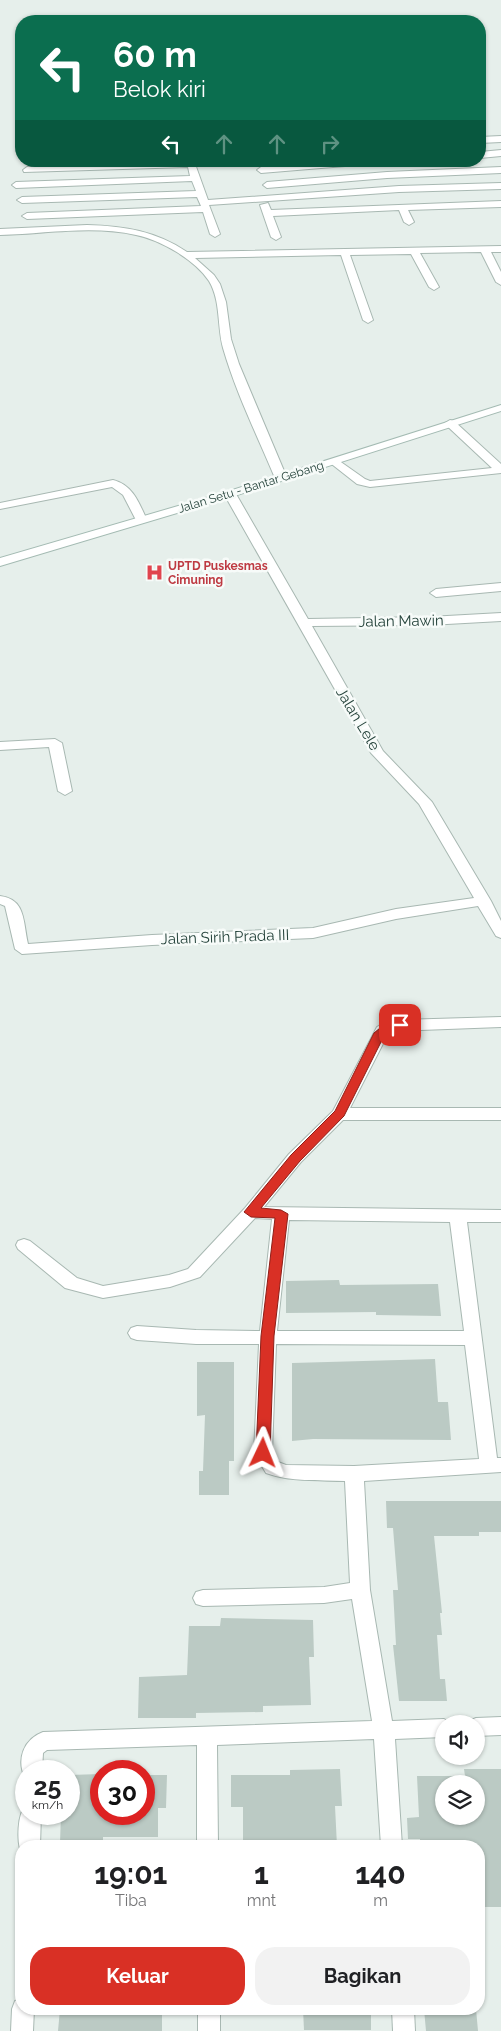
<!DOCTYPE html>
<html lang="id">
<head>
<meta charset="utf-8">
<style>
	:root { --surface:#fff; --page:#f2f2f2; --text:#202124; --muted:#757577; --accent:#d93025 }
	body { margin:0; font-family:Raleway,sans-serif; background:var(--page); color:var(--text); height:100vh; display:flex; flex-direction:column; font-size:19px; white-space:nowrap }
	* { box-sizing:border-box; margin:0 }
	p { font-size:16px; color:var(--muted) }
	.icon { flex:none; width:28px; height:28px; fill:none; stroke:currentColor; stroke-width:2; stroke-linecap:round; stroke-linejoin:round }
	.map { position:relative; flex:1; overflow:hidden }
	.panel { position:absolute; left:15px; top:1840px; width:470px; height:175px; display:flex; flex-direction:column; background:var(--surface); border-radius:20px; box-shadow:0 1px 4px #0004 }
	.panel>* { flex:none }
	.hud { position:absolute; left:15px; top:15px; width:471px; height:152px; border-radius:20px; box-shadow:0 1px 4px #0004; background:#0b6e4f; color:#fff; overflow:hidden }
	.fabs { position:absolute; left:435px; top:1715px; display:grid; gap:10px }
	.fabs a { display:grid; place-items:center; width:50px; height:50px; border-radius:50%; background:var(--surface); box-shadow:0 1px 4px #0004; font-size:25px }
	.speed { position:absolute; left:15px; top:1760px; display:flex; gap:10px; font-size:25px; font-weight:700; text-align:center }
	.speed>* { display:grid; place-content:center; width:65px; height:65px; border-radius:50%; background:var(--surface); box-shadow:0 1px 4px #0004; line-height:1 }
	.speed small { font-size:12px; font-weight:400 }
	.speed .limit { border:8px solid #d22; background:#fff; color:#111 }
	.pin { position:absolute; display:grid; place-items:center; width:42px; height:42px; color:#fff; margin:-21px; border-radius:10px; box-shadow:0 2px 8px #0006 }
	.me { position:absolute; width:55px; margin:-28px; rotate:2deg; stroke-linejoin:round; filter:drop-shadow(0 0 4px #0008) }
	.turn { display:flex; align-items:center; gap:18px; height:105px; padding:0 15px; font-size:22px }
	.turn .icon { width:65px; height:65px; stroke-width:2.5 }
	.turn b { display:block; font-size:35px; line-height:42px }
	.lanes { display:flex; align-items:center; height:48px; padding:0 15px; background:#0003; justify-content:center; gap:25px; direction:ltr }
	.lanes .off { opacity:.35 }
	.eta { display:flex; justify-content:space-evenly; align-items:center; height:85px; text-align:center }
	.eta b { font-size:30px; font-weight:700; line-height:35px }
	.action { display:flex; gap:10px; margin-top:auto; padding:10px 15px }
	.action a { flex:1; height:58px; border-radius:20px; background:var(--accent); color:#fff; font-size:20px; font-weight:700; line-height:58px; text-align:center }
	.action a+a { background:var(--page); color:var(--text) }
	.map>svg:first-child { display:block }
	.building { fill:#bbcac4; fill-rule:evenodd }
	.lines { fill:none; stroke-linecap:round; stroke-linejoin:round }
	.minor-casing { stroke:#a8b8b2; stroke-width:2 }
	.secondary-casing { stroke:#a4bbb3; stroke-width:2 }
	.minor { fill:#fff; fill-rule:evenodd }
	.secondary { fill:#fff; fill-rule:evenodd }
	.route { fill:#d93025; stroke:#8d1f18 }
	.labels { text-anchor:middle; stroke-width:5; stroke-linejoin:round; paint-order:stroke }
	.far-street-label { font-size:12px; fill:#24423a; stroke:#f7fbf9 }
	.far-health-label { font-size:12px; font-weight:bold; fill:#be3a42; stroke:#f7fbf9; text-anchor:start }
	.street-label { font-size:15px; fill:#24423a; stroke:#f7fbf9 }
</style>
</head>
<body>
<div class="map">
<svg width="501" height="2031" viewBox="0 0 501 2031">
	<rect width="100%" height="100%" fill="#e6efeb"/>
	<!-- building -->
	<g class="building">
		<path d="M339,1280l1,5 98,-1 3,32 -65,-1v-3l-90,1v-32z"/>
		<path d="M435,1359l3,43h10l3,38 -138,-1 -21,2v-78z"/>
		<path d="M197,1362h37v99h-5v34h-30v-24h4l2,-56 -8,1z"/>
		<path d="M386,1501h115v31h-22v4h-45l8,77h-2l2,22h-5l3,44h5l2,22h-48l-6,-56h3l-3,-55h5l-5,-62h-6z"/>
		<path d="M221,1618l92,2 1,37h-5l2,48 -48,1v6l-67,1v5h-58l1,-41 48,-2 2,-49h31z"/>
		<path d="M340,1769l2,37h-7l2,40h-51v-5h-43v-34h-12v-32h59v-5z"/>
		<path d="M464,1769h37v138h-22v-61h-59v-7h-12l-1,-21 12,-1 -2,-41h48zM444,1784h32v32h-32z"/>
		<path d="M101,1774v40h43v-39h23l-1,33h-8v29h-55v6h-43l1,-29h8v-39z"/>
		<path d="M60,2009h102v22h-104z"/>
		<path d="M303,2009h68v21h-67z"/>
		<path d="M424,2009h52l2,22h-52z"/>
	</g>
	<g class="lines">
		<defs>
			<g id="minor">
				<path d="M501,136v6l-21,1v-6z"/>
				<path d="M501,150v6l-21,2v-6z"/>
				<path d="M194,161l14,39 191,-14 102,-3v6l-102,3 -190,13 11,29 -5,3 -5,-3 -7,-22 -176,7 -5,-3 5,-3 174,-7 -4,-9 -175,6 -5,-3 5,-3 174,-6 -4,-10 -176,7 -4,-3 4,-3 174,-6 -2,-9 -164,5 -1,-2 4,-3z"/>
				<path d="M334,161h39l-4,3 -108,9 -4,-3 4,-3z"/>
				<path d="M501,167v6l-114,5 -120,10 -4,-3 4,-3 120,-10z"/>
				<path d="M501,201v6l-93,3 6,12 -5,3 -5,-3 -5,-12 -126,6 8,21 -5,3 -5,-3 -11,-32 8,-2 3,7z"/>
				<path d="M87,225c37,1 69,6 100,27l314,-6v6h-10l10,20v13l-5,-3 -15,-30 -61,1 19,34 -5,3 -5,-3 -18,-33 -61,1 23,65 -5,3 -5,-3 -22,-65 -146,3 19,17 6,9 6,18 5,37 8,25 48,114 -6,3 -6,-3c-18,-43 -39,-85 -52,-130 -6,-22 -2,-47 -14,-67 -14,-21 -48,-41 -73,-46 -44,-10 -91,-1 -136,0v-6z"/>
				<path d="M450,420l4,1 47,43v9l-131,14 -13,-3 -28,-22 5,-3 4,1 27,19 5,2 122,-13 -46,-43 -1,-2z"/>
				<path d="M113,480c20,5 26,23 34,40l-2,2h-8l-14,-27 -11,-8 -112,22v-6z"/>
				<path d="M230,491l6,3 72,125 121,-2 72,-4v8l-72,4 -117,1 71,125 49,51 59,99 10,20v17l-5,-2 -18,-30 -82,13 -83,19 -161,7 -130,9 -7,-5 -10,-43 -5,-2v-8c26,3 23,26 28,48l124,-9 161,-7 83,-19 78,-11 -55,-94 -48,-51 -147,-259z"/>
				<path d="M501,583v8l-65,6 -6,-4 6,-4z"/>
				<path d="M55,739l7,4 10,48 -7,4 -7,-4 -9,-44 -49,3v-8z"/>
				<path d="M501,1017v10l-107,4 -6,3 -38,74h151v12h-158l-42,42 -37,45 237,3v12h-34l30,236h4v14l-137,9 6,109 22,131 52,-2 8,5h-8v13l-49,2 7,107h-21l-7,-107 -157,6 1,101h-21v-101l-150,5 -4,3 -1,18h-16l-1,7c-9,-19 -1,-39 18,-46l329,-11 -20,-122 -28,4 -121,3 -7,-2 -3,-6 3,-6 7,-2 121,-3 26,-4 -5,-102c-27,-1 -54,1 -79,-8l-12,-20 5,-109h-63l-59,-4 -6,-2 -3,-5 3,-5 6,-2 59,4 64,1 12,-112 -17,-1 -55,59 -30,10 -67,11 -38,-10 -47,-39 -2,-4 2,-4 6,-2 6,2 47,37 26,8 66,-11 19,-6 57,-61 44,-54 44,-43 44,-84 8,-5 15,-2zM289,1220l161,2 14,109h-187zM276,1344l189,1 14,114 -125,7 -68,-1 -8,-3 -6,-10z"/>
				<path d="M501,1717v18l-25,1v-12h-9l2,-3 7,-3z"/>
				<path d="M26,1806v8h15l-1,32h-19v6c-4,-10 -4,-39 5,-46z"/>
				<path d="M21,1999v10h13l-1,22h-22l1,-22 3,-8z"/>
				<rect x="198" y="2009" width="22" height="22"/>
				<path d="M392,2009h22l1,22h-22z"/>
			</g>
			<path id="secondary" d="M501,405v6l-267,85 -234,70v-8l226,-66z"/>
		</defs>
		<!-- minor casing -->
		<use href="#minor" class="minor-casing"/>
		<!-- secondary casing -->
		<use href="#secondary" class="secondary-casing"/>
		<!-- minor -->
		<use href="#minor" class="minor"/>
		<!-- secondary -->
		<use href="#secondary" class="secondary"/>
	</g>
	<!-- route -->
	<path class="route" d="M400,1021l6,4 -2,3 -11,1 -10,9 -39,78 -44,45 -39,47 20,2 7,4 -14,122 -4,117 -2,4h-10l-2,-4 5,-117 14,-118 -24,-1 -7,-5 47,-57 44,-44 39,-78 12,-10z"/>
	<!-- icons -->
	<defs>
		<symbol id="hospital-bare" viewBox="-9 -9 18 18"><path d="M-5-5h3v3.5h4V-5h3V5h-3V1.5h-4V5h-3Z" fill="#e0444e" stroke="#f7fbf9" stroke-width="2.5" paint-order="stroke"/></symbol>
	</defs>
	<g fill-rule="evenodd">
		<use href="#hospital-bare" x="142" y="560" width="25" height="25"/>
	</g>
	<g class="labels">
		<!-- far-street labels -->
		<g class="far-street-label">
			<text transform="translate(251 487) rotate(-17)" y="4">Jalan Setu - Bantar Gebang</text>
		</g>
		<!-- far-health labels -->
		<g class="far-health-label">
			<text x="168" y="570">UPTD Puskesmas<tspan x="168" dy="14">Cimuning</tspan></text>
		</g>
		<!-- street labels -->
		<g class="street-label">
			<text transform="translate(401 621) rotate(-1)" y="5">Jalan Mawin</text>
			<text transform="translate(358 719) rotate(59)" y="5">Jalan Lele</text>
			<text transform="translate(225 937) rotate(-2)" y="5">Jalan Sirih Prada III</text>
		</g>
	</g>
</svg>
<div class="fabs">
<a><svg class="icon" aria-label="sound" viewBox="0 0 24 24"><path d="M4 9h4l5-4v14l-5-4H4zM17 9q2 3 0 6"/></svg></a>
<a><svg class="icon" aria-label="layers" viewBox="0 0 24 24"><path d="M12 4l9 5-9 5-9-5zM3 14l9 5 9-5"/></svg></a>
</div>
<div class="speed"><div>25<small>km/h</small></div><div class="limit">30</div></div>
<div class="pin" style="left:400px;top:1025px;background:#d93025"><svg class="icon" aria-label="arrive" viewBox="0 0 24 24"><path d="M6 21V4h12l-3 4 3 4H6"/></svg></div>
<svg class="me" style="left:263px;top:1453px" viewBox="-20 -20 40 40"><path d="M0-17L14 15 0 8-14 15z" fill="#d93025" stroke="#fff" stroke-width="4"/></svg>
<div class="hud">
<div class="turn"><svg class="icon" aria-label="left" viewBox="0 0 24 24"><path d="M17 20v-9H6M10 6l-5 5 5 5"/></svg><div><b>60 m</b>Belok kiri</div></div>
<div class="lanes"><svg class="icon" aria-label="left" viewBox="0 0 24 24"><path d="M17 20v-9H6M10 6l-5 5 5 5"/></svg><svg class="icon off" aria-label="ahead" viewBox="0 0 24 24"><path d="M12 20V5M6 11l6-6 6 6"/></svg><svg class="icon off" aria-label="ahead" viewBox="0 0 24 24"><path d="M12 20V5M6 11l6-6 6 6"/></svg><svg class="icon off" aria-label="right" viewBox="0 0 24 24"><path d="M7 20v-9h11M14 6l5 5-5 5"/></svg></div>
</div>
<section class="panel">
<div class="eta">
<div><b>19:01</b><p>Tiba</p></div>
<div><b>1</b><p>mnt</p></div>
<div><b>140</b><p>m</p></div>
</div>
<div class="action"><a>Keluar</a><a>Bagikan</a></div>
</section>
</div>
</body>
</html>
